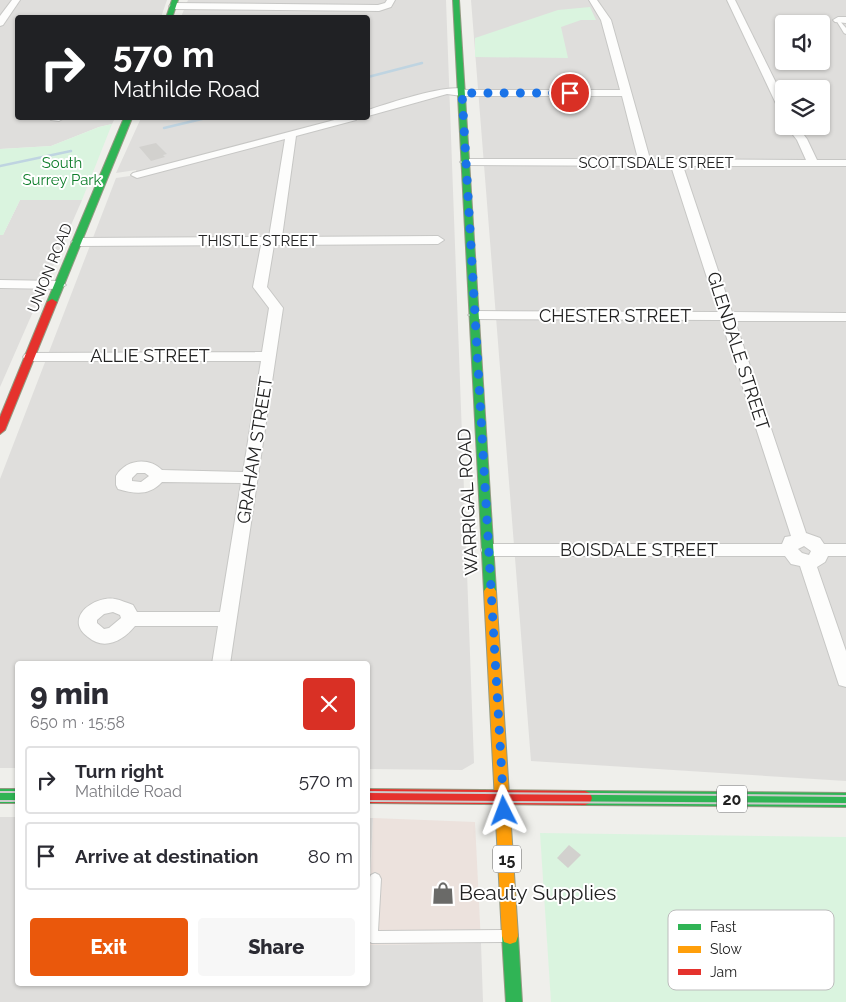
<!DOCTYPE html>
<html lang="en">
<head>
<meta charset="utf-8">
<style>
	:root { --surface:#fff; --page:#f7f7f7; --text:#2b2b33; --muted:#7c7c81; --line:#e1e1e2; --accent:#ea580c }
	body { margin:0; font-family:Raleway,sans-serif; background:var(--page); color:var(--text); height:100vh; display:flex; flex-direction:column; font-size:19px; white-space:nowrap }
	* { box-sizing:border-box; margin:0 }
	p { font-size:16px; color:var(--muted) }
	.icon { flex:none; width:28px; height:28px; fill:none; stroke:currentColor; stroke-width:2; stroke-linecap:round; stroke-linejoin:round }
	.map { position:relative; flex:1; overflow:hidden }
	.details { position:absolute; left:15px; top:661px; width:355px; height:325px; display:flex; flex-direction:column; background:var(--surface); border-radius:5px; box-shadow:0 1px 4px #0004 }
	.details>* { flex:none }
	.hud { position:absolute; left:15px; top:15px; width:355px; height:105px; border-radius:5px; box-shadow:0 1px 4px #0004; background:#202124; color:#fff; overflow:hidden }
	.controls { position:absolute; left:775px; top:15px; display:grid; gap:10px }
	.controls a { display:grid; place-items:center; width:55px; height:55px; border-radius:5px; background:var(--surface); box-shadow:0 1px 4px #0004; font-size:25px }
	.pin { position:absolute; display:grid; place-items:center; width:42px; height:42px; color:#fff; margin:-21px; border:2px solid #fff; border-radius:50%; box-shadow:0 1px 5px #0007 }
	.me { position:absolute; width:55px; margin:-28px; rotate:357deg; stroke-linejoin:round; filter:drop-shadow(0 0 4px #0008) }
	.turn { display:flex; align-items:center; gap:18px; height:105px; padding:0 15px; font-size:22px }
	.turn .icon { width:65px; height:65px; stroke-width:2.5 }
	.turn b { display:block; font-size:35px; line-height:42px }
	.round { display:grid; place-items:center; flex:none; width:52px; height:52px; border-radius:5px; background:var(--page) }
	.headline { display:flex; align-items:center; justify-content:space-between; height:85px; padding:0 15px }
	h1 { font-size:30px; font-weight:800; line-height:38px }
	.primary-button { display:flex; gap:10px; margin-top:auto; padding:10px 15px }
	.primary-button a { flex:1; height:58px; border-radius:5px; background:var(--accent); color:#fff; font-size:20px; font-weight:800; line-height:58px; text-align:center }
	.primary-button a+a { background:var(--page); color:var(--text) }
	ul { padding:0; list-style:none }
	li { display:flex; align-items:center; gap:15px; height:68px; margin:0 10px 8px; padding:0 5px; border:2px solid var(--line); border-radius:5px }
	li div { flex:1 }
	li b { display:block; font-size:19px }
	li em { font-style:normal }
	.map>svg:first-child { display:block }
	.residential { fill:#dfdedc; fill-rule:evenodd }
	.commercial { fill:#ece2dd }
	.park { fill:#daf4df }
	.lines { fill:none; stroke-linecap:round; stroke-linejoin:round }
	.stream { stroke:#bfd4e1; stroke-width:2.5 }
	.building { fill:#d2d1ce }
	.lane-casing { stroke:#c7c7c5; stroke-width:2 }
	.street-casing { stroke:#c7c7c5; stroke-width:2 }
	.fast-casing { stroke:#949a82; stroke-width:2 }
	.slow-casing { stroke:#949a82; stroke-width:2 }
	.jam-casing { stroke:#949a82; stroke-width:2 }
	.lane { fill:#fdfdfc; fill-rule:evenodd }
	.street { fill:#fdfdfc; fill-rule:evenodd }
	.fast { fill:#30b455; fill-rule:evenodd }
	.slow { fill:#ff9f0a; fill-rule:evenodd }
	.jam { fill:#e5322d; fill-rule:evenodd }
	.tram { stroke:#ccc; stroke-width:2 }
	.route { stroke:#1a73e8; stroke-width:9; stroke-dasharray:0 16.2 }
	.labels { text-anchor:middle; stroke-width:4; stroke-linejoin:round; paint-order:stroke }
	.far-park-label { font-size:15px; fill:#107f2c; stroke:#fff }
	.far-street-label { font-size:15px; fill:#222; stroke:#fff }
	.shield { fill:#fff; stroke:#646464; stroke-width:1 }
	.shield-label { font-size:16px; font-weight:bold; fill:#222 }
	.street-label { font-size:18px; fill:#222; stroke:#fff }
	.near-poi-label { font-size:21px; fill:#222; stroke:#fff; text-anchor:start }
	.key { fill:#fff; stroke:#bdbdbd; stroke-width:1 }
	.key-label { font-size:14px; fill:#222 }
</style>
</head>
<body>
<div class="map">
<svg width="846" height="1002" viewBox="0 0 846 1002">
	<rect width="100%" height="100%" fill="#efefeb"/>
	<!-- residential -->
	<g class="residential">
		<path d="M0,0h167l-6,17 -143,1v100h97l-3,6 -13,3 -48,19 -51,3z"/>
		<path d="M188,0h258l28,763 -12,7 -94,-1v-105h-350l-1,104h-17v-289l116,-301 21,-3 -1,-5 -20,3 25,-55h227v-100l-187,-1z"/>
		<path d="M471,0h375v781l-315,-20zM784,24h37v37h-37zM784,89h37v37h-37z"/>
		<path d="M20,200h62l-82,187v-152h3z"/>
		<path d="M0,817h17l1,167h350v-39l113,-2 2,59h-483z"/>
		<path d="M368,818h5l-5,95z"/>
	</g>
	<!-- commercial -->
	<path class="commercial" d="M373,818l102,4 6,121 -113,2z"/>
	<!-- park -->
	<g class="park">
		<path d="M590,7l6,13h-15l-20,7 7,31 -93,-1v-19l83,-28z"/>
		<path d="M112,124l-30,76h-62l-17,35h-3v-86l51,-3 48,-19z"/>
		<path d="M540,833l306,4v165h-295z"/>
	</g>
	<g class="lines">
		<!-- stream -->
		<g class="stream">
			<path d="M368,77l54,-14"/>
			<path d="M164,128l42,-10"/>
			<path d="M0,166l71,-15"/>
		</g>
	</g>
	<!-- building -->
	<g class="building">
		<path d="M156,143l11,11 -4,1 2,2 -14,4 -12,-14z"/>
		<path d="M569,845l12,10 -13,13 -11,-10z"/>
	</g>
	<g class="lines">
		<defs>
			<g id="lane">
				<path d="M838,19l8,9v6l-2,-1 -8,-13z"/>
				<path d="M375,873l4,2 2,4 -3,52 125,-1 4,2 2,4 -2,4 -4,2 -131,1 -4,-2 1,-62 2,-4z"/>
			</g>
			<g id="street">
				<path d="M12,0h8l-17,25 -3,1v-10z"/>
				<path d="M387,0h8l-4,7 -12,4 -206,-2 -4,-3 4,-3 205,2 7,-2z"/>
				<path d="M589,0h8l14,20 39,139 156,1 -9,-20 -11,-14h11l10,13 10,21h29v6h-163l49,146 114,1v8h-111l71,212 14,5 4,6h22v12h-18l-3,6 -8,5 29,84v36l-7,-2 -2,-6 -37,-113 -9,-2 -6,-8h-296l-6,-1 -2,-5 2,-5 6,-1h293l3,-7 6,-1 -70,-216 -246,-1 -7,-4 7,-4 243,1 -47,-146 -205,-1 -6,-3 6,-3h172l-16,-63h-160l-15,-2 -79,22v-6c19,-6 83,-28 98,-20h154l-19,-70zM804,546l7,5 -2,4 -7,-2 -4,-4z"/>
				<path d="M727,0h8l49,99v14l-5,-3z"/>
				<path d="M838,17h8v6l-11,-1 -2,-2z"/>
				<path d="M50,118h14l-5,3 -8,-1z"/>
				<path d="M342,118h15l-1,2 -60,16 -14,101 156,-1 6,4 -6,4 -164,1 -7,42 16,21 -53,356h-18l6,-38h-83c-12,15 -31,25 -47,11 -4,-3 -8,-7 -9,-12 -3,-17 22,-29 36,-26 6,1 12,4 18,6l4,7h83l21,-129 -79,-1c-13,14 -27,12 -44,7l-2,-4v-9c10,-17 33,-19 46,-6l81,2 18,-111h-231l-5,-1 -2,-3 2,-3 5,-1 232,-1 7,-44 -16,-21 8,-42 -184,1 -6,-4 6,-4 192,-1 16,-98 -148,39 -6,-3 2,-2zM137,473h8l4,3 -8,6 -9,-1v-3zM113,612l7,3 1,3 -12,10 -5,1 -7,-6v-3l7,-6z"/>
				<path d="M0,280l59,1 7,4 -7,4 -59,-1z"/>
			</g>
			<g id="fast">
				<path d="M172,0h6l-6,18h-6z"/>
				<path d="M453,0h6l37,591 -2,3 -4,2 -4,-2 -2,-3z"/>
				<path d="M124,118h8l-75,184 -2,2h-6l-2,-2z"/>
				<rect x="0" y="789" width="18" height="14"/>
				<path d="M585,791l261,2v14l-261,-2 -5,-2 -2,-5 2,-5z"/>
				<path d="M510,928l6,2 2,6 4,66h-16l-4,-66 2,-6z"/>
			</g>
			<path id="slow" d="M490,586l4,2 2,3 22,345 -2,6 -6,2 -6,-2 -2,-6 -18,-345 2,-3z"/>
			<g id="jam">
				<path d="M52,299l5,3 -52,128 -5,4v-17l47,-115z"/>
				<path d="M368,789l217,2 5,2 2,5 -2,5 -5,2 -217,-2z"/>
			</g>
		</defs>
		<!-- lane casing -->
		<use href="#lane" class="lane-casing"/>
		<!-- street casing -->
		<use href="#street" class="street-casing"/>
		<!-- fast casing -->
		<use href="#fast" class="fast-casing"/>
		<!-- slow casing -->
		<use href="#slow" class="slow-casing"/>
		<!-- jam casing -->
		<use href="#jam" class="jam-casing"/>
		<!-- lane -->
		<use href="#lane" class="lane"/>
		<!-- street -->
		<use href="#street" class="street"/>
		<!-- fast -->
		<use href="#fast" class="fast"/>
		<!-- slow -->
		<use href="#slow" class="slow"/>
		<!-- jam -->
		<use href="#jam" class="jam"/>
		<!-- tram -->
		<g class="tram">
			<path d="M0,792h18"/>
			<path d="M368,792l478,4"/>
			<path d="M0,801h18"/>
			<path d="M368,801l478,3"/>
		</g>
	</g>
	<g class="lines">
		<!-- route -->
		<path class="route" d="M504,811l-42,-718h108"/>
	</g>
	<!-- icons -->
	<defs>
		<symbol id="shop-bare" viewBox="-9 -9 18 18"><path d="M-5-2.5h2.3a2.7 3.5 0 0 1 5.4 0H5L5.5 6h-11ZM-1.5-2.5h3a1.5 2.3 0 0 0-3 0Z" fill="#6a6a68" stroke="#fff" stroke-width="2.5" paint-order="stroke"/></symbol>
	</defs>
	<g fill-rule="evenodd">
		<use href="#shop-bare" x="427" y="877" width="32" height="32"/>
	</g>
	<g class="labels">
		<!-- far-park labels -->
		<g class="far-park-label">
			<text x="62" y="168">South<tspan x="62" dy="17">Surrey Park</tspan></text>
		</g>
		<!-- far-street labels -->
		<g class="far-street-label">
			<text x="656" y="168">SCOTTSDALE STREET</text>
			<text x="258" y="246">THISTLE STREET</text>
			<text transform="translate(50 268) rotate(-68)" y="5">UNION ROAD</text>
		</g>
		<!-- shield labels -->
		<g class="shield">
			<rect x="717" y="785.5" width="30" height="27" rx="4"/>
			<rect x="493" y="845.5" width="28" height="27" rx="4"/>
		</g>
		<g class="shield-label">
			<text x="732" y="805">20</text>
			<text x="507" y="865">15</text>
		</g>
		<!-- street labels -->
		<g class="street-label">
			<text x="615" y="322">CHESTER STREET</text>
			<text transform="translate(738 351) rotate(72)" y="6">GLENDALE STREET</text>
			<text x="150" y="362">ALLIE STREET</text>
			<text transform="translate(255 450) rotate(-81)" y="6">GRAHAM STREET</text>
			<text transform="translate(468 502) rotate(-93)" y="6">WARRIGAL ROAD</text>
			<text x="639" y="556">BOISDALE STREET</text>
		</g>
		<!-- near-poi labels -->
		<g class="near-poi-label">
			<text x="459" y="900">Beauty Supplies</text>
		</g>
	</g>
	<!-- legend -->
	<rect x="668" y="910" width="166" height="80" rx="8" class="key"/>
	<rect x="678" y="924" width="23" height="6" fill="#30b455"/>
	<rect x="678" y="946" width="23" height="7" fill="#ff9f0a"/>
	<rect x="678" y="969" width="23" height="6" fill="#e5322d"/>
	<g class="key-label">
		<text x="710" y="932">Fast</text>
		<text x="710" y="954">Slow</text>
		<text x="710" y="977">Jam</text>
	</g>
</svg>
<div class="controls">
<a><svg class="icon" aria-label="sound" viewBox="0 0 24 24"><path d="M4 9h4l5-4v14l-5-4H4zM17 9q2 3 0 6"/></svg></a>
<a><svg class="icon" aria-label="layers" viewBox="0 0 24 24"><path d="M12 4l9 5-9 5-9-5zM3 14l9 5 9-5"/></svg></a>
</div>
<div class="pin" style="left:570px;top:93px;background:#d93025"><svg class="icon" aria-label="arrive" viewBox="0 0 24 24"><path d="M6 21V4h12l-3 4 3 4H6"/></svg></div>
<svg class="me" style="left:504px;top:811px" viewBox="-20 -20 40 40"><path d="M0-17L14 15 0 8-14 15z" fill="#1a73e8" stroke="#fff" stroke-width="4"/></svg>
<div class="hud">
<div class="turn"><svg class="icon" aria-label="right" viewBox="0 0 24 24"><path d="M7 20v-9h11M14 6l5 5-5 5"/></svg><div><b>570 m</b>Mathilde Road</div></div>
</div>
<section class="details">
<div class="headline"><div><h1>9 min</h1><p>650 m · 15:58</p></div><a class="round" style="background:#d93025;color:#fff"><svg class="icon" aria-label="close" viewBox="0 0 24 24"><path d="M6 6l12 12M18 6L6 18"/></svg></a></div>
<ul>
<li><svg class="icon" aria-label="right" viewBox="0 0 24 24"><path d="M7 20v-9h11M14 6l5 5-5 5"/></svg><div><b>Turn right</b><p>Mathilde Road</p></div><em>570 m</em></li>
<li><svg class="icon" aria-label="arrive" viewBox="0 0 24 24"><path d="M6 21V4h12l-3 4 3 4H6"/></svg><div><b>Arrive at destination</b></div><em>80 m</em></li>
</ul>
<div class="primary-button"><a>Exit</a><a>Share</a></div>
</section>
</div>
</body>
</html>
